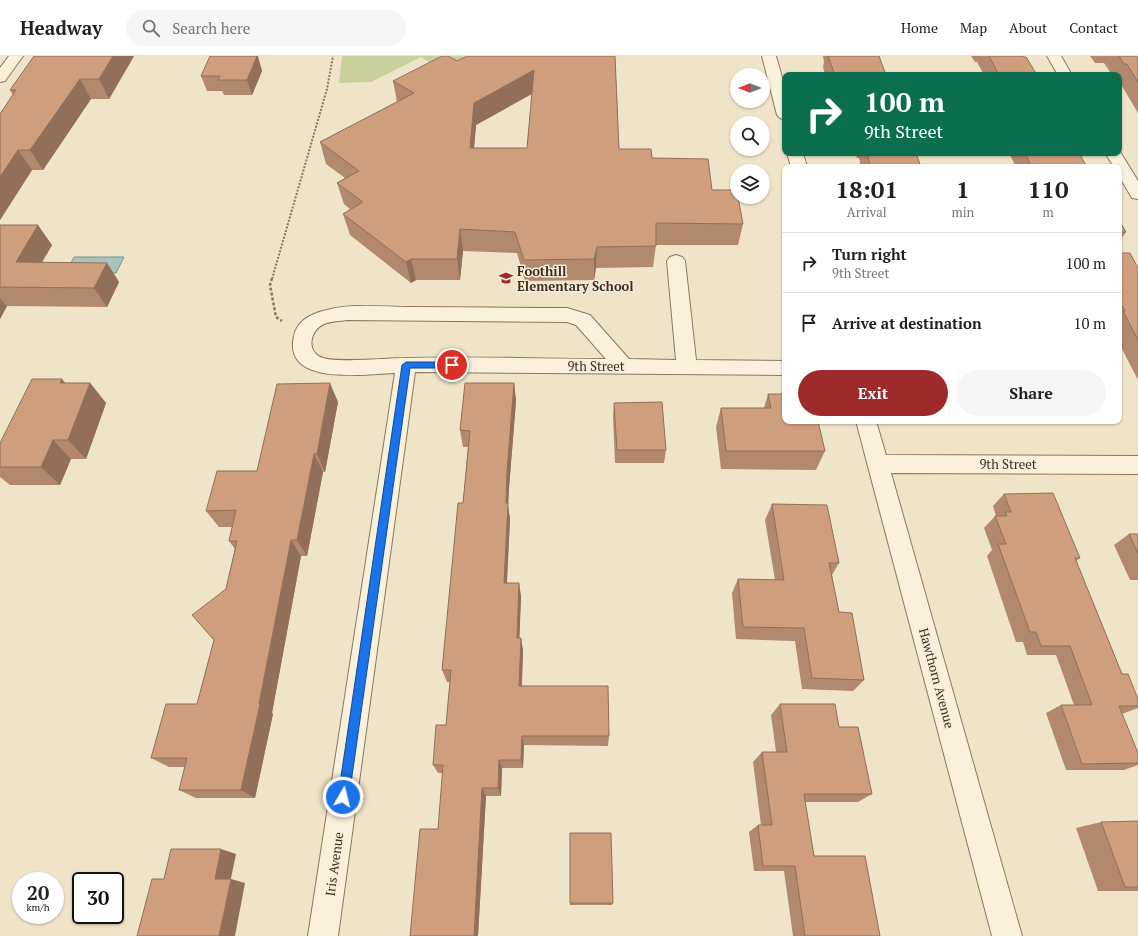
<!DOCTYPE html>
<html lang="en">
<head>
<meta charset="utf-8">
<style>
	:root { --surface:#fff; --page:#f6f6f6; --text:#202124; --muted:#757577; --line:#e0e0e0; --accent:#9e2a2b }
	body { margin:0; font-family:"PT Serif",serif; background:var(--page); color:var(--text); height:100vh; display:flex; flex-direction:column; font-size:15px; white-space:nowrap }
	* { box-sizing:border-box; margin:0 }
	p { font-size:13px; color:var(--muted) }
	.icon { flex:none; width:22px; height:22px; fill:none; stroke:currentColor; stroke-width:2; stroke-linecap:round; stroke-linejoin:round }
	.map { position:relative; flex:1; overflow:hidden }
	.side { position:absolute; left:782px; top:108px; width:340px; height:260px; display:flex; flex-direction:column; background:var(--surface); border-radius:8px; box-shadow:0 1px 3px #0004 }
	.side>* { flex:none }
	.banner { position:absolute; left:782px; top:16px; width:340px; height:84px; border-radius:8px; box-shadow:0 1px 3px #0004; background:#0b6e4f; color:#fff; overflow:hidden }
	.needle { width:26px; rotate:270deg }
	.tools { position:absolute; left:730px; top:12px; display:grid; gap:8px }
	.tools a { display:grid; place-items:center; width:40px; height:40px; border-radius:50%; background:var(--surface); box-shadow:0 1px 3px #0004; font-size:20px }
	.speed { position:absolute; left:12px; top:816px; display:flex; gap:8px; font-size:20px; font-weight:700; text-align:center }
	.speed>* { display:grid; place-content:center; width:52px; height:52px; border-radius:50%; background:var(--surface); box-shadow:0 1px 3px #0004; line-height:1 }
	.speed small { font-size:10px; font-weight:400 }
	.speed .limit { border:2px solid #111; border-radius:6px; background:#fff; color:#111 }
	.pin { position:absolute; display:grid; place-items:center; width:34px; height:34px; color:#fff; margin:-17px; border:2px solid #fff; border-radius:50%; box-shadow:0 1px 4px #0007 }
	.me { position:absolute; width:44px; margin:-22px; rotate:8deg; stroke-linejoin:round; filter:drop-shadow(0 0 3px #0008) }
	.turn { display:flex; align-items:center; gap:14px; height:84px; padding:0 16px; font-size:18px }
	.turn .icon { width:52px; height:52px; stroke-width:2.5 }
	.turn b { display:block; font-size:28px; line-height:34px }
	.eta { display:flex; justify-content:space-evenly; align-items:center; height:68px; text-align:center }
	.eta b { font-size:24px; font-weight:800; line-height:28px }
	.cta { display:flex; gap:8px; margin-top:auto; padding:8px 16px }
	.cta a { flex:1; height:46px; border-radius:24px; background:var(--accent); color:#fff; font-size:16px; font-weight:800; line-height:46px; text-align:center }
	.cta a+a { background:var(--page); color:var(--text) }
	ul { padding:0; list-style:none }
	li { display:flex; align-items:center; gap:12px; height:60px; padding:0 16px; border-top:1px solid var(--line) }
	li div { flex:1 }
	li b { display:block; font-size:15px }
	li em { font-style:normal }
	header { display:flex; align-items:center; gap:24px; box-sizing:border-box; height:56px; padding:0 20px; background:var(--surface); border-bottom:1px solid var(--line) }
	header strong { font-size:19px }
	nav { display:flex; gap:22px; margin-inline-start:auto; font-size:14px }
	.search { width:280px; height:36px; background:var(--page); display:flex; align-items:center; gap:10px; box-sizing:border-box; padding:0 14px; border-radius:22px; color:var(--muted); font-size:15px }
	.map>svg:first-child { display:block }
	.green { fill:#c9cf9b }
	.water { fill:#a9c4bc; stroke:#6f938a }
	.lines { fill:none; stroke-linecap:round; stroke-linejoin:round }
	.minor-casing { stroke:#8d765c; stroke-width:2 }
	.path-far1 { stroke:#8d765c; stroke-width:2; stroke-dasharray:2 1.5; stroke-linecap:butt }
	.path { stroke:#8d765c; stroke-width:2.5; stroke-dasharray:3 2; stroke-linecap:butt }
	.minor { fill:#faf1dc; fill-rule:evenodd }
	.wall { fill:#b2896c; fill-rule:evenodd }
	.shaded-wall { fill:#916f58 }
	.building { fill:#cf9f7d; stroke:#916f58; fill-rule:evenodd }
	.route { fill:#1a73e8; stroke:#114b97 }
	.labels { text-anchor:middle; stroke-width:3; stroke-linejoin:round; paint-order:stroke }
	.poi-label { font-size:13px; font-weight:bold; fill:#3d2e20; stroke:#f7eed8; text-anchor:start }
	.street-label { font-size:13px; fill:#3d2e20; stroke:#f7eed8 }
</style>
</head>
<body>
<header>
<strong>Headway</strong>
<div class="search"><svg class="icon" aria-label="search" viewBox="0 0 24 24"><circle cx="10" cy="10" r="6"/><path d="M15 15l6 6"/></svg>Search here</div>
<nav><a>Home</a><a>Map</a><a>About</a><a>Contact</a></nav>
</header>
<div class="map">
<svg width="1138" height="880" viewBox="0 0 1138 880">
	<rect width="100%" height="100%" fill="#f0e4c8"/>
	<!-- green -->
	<path class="green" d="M342,0h121l1,5 -18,11 -25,-15 -50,25 -32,1z"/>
	<!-- water -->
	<path class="water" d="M74,201h50l-8,16h-50z"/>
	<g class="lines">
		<defs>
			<g id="minor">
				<path d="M9,0h14l-18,25 -5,1v-14z"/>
				<path d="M762,0h14l9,32v32l-5,-2 -3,-3z"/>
				<path d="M1047,0h14l11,19h-14z"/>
				<path d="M1119,94l19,31v18l-6,-1 -13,-22v-9h-5l-9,-14h14z"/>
				<path d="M787,97h16l4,14h-16z"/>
				<path d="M676,199l6,2 3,4 11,99 89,1v14l-370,-3 -77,564h-30l87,-563c-29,1 -113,14 -101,-37 3,-16 19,-23 33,-26 26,-7 56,-3 82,-3 53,0 105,1 158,1l23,7 39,44 47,1 -9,-99 3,-4zM348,264l219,2 9,3 30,34c-67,0 -134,-3 -201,-1 -18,0 -67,5 -82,0 -17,-6 -14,-27 1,-34 7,-3 16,-3 24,-4z"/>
				<path d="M856,365h20l10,34 252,1v18l-247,-1 131,463h-30z"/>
			</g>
		</defs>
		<!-- minor casing -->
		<use href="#minor" class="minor-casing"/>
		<!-- path-far1 -->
		<path class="path-far1" d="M272,223l55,-190 6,-33"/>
		<!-- path -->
		<path class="path" d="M272,222l-2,7 6,32 6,4"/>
		<!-- minor -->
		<use href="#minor" class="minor"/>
	</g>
	<!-- wall -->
	<g class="wall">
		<path d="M134,0l-25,43h-18l-48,71h-11l-32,50v-106l13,-19 -3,-5z"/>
		<path d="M615,0l4,93 33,9 60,32 31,34 -5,21h-82l-3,22 -57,1 -2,12 -69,1 -8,-28 -54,-2 -3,29h-44l-5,3 -61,-48 -7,-21 7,-5 -6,-5 -7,-21 8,-5 -19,-14 -6,-22 77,-40 -4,-21 64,-20zM532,38l-5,54h-53l2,-23z"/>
		<path d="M823,0h56l7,19h-61l-2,-8 1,-5z"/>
		<path d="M971,0h52l14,19h-53l-7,-13h-2z"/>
		<path d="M1090,0h48v57l-19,-32v-6h-7l-8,-12h-9z"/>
		<path d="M261,10v1l1,4 -10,24h-28l-2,-4h-15l-6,-15z"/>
		<path d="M855,97h61l5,14h-60l-2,-9h-2z"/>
		<path d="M1009,97h70l8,14h-71z"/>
		<path d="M1119,164l7,12 -7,10z"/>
		<path d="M0,169l52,20 -10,17 65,1 12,19 -12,25 -100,-1 -7,13z"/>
		<path d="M1119,197l19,15v112l-19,-37z"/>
		<path d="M66,327h24l16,20 -20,56h-15l-11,26h-50l-10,-8v-34z"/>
		<path d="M514,327l2,18 -7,87 -1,18 2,13 -3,64h12l2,14 -2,41h2l2,13 -1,35 87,50 -1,10 -84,-1 -1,23h-21l-1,28h-15l-8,140h-68l28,-107 5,-56h-5l-5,-8 13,-40 4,-43h-3l-5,-12 21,-167 5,-56h-5l-3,-17z"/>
		<path d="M768,338l57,57 -9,19 -95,-1 -5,-42 5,-19h43z"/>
		<path d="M338,346l-13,70h-2l-16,84h-6l-29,157 1,1 -18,84h-59l-17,-8 6,-23h-16l-18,-9 46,-54 17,-64 21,-91 -6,-8 3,-14h-13l-13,-16 51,-40z"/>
		<path d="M614,347l52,47 -2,13h-49l-2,-47z"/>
		<path d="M1004,438l76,64 -4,3 46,113 16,25v9l-16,6 16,39v12l-14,5h-58l-20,-57 15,-8h13l-18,-50h-29l-4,-13h-7l-29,-86 5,-6 -8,-22 11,-12h1l-3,-10z"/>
		<path d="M772,448l67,59 -7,12 7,37 25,68 -11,11 -51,-2 -7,-48 -59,-2 -4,-46 6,-14 37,1 -10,-60z"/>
		<path d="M1129,478h9v46h-8l-16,-35z"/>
		<path d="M780,648l59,23 33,67 -14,8h-53l9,54 66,80h-87l-9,-65h-30l-5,-39 9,-7h3l-8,-63 9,-10h14l-5,-37z"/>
		<path d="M1138,765v70h-40l-22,-63 25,-6z"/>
		<path d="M570,777l43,70 -1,2h-42z"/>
	</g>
	<!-- shaded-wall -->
	<g class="shaded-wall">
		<path d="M113,0h21l-25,43 -10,-20z"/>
		<path d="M254,0h4l4,15 -10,24 -5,-15z"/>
		<path d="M534,14l1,22 -59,33 -4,45 -2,-22 4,-45z"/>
		<path d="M80,23l11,20 -48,71 -13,-20z"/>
		<path d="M18,94l14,20 -32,50v-43z"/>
		<path d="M38,169l14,20 -21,36 -15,-19z"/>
		<path d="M460,173l3,22 -3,29 -3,-21z"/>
		<path d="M597,191l-1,21 -2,12v-21z"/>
		<path d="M411,203l5,21 -5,3 -5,-21z"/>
		<path d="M107,207l12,19 -12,25 -13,-19z"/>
		<path d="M0,242l7,8 -7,13z"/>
		<path d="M62,323l17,20 -19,-16z"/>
		<path d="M90,327l16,20 -20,56 -18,-19z"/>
		<path d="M330,327l8,19 -13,70 -8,-18z"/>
		<path d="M514,327l2,18 -7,87 -1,18 2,13 -4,78 -2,-14 3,-112z"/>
		<path d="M53,384l18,19 -11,26 -19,-18z"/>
		<path d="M314,398l9,18 -16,84 -10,-16z"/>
		<path d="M291,484l10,16 -29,157 1,1 -18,84 -14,-8z"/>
		<path d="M519,527l2,14 -2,54 -2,-13z"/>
		<path d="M521,582l2,13 -2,46 -2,-11z"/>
		<path d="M522,680l2,9 -1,23 -2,-8z"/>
		<path d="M499,704l3,8 -1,28 -3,-8z"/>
		<path d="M482,732l4,8 -8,140h-4z"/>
		<path d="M221,793l15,5 -6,29 -15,-4z"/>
		<path d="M231,823l14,4 -10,53h-16z"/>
	</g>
	<!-- building -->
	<g class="building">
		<path d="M34,0h79l-14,23h-19l-50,71h-12l-18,27v-63l16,-24h-6z"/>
		<path d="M210,0h47l-10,24h-29l2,-4h-19z"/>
		<path d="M442,0h6l9,5 10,-5h148l4,93h32l1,9 56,1 4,31h25v7h1l5,27 -87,-1v23l-59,1 -3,12 -70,1 -9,-28 -55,-3 -3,30h-46l-5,3 -63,-48 20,-12 -26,-19 22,-12 -39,-29 94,-49 -21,-12zM534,14l-7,78h-57l4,-45z"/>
		<path d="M828,0h51l7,19h-51z"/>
		<path d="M989,0h34l1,1h2l11,18h-38z"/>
		<path d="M1119,0h19v26l-11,-18h-3z"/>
		<path d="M867,97h49l5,14h-50z"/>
		<path d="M1025,97h54l8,14h-55z"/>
		<path d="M1119,164l7,12h-7z"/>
		<path d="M0,169h38l-22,37 91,1 -13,25 -94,-1z"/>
		<path d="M1119,197h11l8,15v72l-15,-29h2l-6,-11z"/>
		<path d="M32,323h30l-2,4h30l-22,57h-15l-12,27h-41v-24z"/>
		<path d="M330,327l-13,71h-3l-17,86h-6l-32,164h1l-19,86h-62l8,-32h-36l15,-54h31l17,-64 -22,-25 34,-26 11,-48h-8l7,-31 -30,1 11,-40h40l20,-87z"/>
		<path d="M465,327h49l-7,88 -1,32h2l-4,80h15l-2,55h4l-2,48h89l1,50h-87l-1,24h-22l-1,28h-16l-8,148h-64l10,-107h18l5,-64h-10l3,-40h10l5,-55h-9l16,-167h5l7,-72 -10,-1z"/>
		<path d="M768,338h17v27h33l7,30h-99l-5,-43h50z"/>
		<path d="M662,346l4,48h-49l-3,-47z"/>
		<path d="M1053,437l27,65h-5l47,116h6l10,25v7h-19l19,47v10l-56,1 -21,-59h31l-22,-59h-29l-5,-14h-6l-32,-88h8l-11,-28h12l-2,-4h6l-7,-18z"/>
		<path d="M772,448l55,1 12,58h-10l10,49 13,1 12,67 -52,-2 -8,-50 -61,-1 -5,-48 46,1z"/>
		<path d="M1129,478h9v19z"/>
		<path d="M780,648h55l4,23h19l14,67h-68l10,62h51l15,80h-75l-10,-70h-32l-5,-41h14l-10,-73h25z"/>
		<path d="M1138,765v66h-13l-24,-65z"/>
		<path d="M570,777h41l2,70h-43z"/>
		<path d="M171,793h50l-6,30h16l-12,57h-82l15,-57h12z"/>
	</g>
	<!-- route -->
	<path class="route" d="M406,306h46l5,3 -5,3h-42l-61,429 -2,4 -4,2 -4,-2 -1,-4 64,-432z"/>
	<!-- icons -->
	<defs>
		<symbol id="school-bare" viewBox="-9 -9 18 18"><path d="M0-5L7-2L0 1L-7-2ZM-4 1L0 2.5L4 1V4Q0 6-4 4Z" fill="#9e2a2b" stroke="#f7eed8" stroke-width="2.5" paint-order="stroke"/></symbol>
	</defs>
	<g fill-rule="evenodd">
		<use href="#school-bare" x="496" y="212" width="20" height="20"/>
	</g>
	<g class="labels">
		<!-- poi labels -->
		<g class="poi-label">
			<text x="517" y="220">Foothill<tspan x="517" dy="15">Elementary School</tspan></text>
		</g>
		<!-- street labels -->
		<g class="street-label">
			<text x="596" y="315">9th Street</text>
			<text x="1008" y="413">9th Street</text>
			<text transform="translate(937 622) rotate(75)" y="5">Hawthorn Avenue</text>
			<text transform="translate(334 808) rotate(-82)" y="5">Iris Avenue</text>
		</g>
	</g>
</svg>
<div class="tools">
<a><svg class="needle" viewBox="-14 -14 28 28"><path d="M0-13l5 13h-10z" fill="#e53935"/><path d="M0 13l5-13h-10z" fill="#757577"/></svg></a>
<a><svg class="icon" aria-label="search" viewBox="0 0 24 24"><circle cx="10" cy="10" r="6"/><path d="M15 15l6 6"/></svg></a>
<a><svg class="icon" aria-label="layers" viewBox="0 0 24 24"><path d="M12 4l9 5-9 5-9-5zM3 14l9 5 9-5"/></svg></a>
</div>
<div class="speed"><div>20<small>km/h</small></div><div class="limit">30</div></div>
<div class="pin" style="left:452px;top:309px;background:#d93025"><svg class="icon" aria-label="arrive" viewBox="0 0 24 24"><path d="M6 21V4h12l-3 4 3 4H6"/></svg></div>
<svg class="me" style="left:343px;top:741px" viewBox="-20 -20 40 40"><circle r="17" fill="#1a73e8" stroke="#fff" stroke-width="3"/><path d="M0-11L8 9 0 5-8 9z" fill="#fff"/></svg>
<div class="banner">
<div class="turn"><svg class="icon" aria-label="right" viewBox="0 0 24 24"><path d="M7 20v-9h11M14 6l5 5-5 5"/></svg><div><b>100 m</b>9th Street</div></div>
</div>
<section class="side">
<div class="eta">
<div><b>18:01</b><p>Arrival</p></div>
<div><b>1</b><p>min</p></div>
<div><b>110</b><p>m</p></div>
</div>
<ul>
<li><svg class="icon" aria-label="right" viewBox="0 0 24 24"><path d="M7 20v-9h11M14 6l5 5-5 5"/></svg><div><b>Turn right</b><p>9th Street</p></div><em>100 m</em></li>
<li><svg class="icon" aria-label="arrive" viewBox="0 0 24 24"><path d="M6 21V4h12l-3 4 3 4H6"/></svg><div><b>Arrive at destination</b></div><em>10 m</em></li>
</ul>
<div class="cta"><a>Exit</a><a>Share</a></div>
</section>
</div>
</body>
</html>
